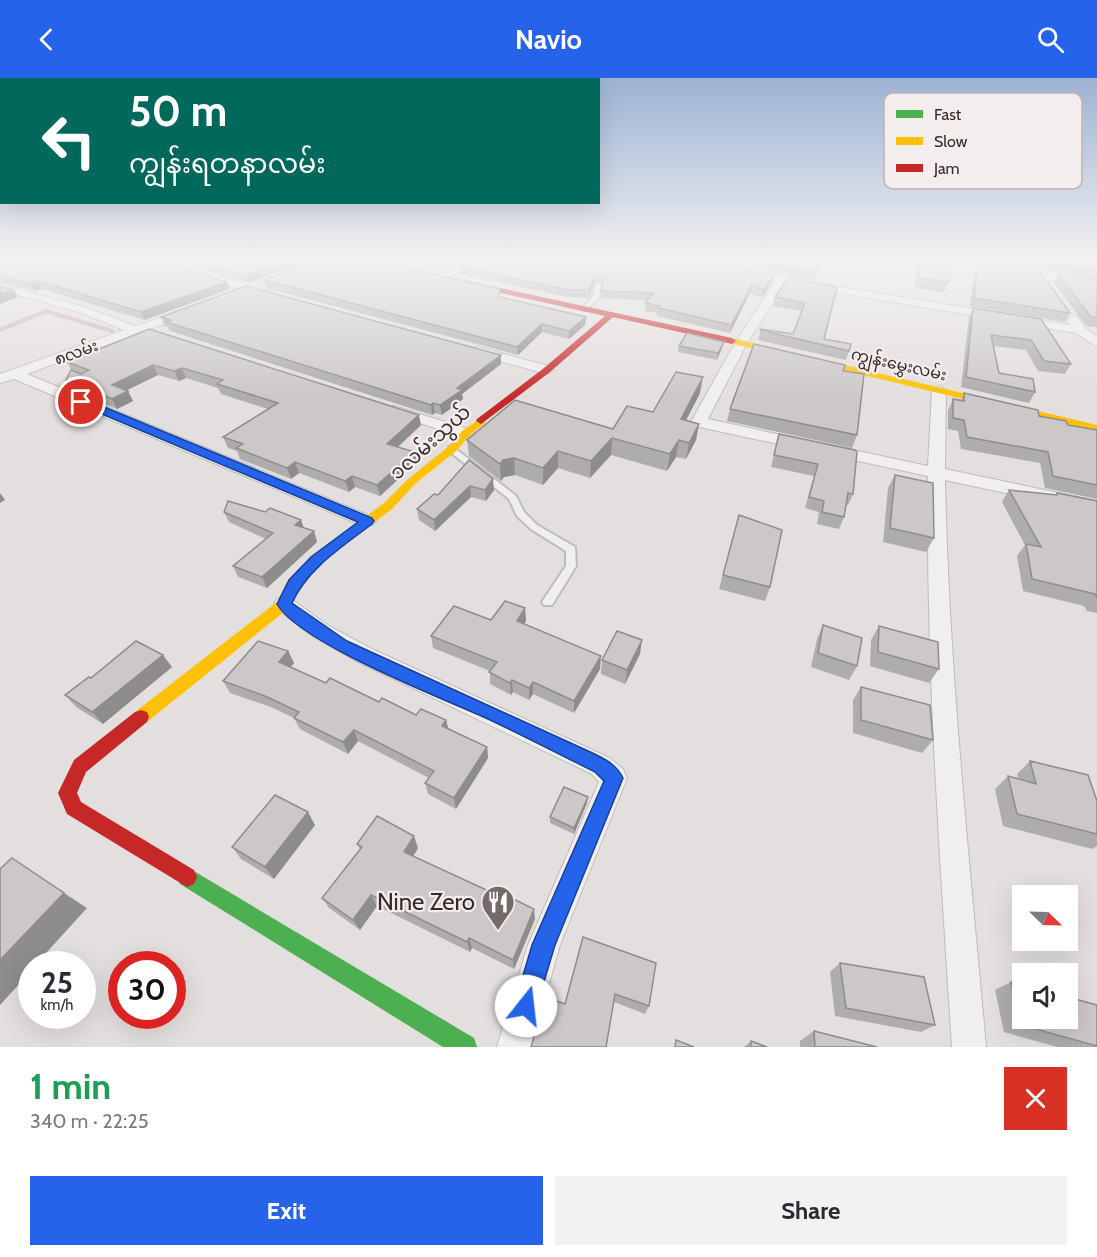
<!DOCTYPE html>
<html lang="en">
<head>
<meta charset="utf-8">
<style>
	:root { --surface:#fff; --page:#f2f2f3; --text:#2b2b33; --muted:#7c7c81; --accent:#2563eb }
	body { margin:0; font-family:Cabin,"Noto Sans Myanmar",sans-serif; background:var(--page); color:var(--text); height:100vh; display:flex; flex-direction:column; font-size:22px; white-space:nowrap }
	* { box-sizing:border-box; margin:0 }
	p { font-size:20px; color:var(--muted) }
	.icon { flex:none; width:33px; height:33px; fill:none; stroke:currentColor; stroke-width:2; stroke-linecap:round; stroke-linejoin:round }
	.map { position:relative; height:969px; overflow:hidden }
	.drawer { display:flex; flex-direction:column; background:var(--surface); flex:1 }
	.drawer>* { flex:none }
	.guide { position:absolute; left:0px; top:0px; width:600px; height:126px; box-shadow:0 6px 24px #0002; background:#00695c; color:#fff; overflow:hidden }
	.needle { width:39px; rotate:113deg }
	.tools { position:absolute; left:1012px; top:807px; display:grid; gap:12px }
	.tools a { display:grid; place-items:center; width:66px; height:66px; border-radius:0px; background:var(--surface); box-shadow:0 6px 24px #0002; font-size:30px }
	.speed { position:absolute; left:18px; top:873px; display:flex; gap:12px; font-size:30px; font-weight:700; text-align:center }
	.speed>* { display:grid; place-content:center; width:78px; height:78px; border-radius:50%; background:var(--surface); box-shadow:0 6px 24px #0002; line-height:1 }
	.speed small { font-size:15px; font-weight:400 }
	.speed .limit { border:9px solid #d22; background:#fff; color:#111 }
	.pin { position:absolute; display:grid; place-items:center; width:51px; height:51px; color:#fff; margin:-26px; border:3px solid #fff; border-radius:50%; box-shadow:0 2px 6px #0007 }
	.me { position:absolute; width:66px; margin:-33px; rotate:16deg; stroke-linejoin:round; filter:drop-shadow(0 0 4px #0008) }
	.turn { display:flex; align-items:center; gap:21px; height:126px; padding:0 30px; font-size:27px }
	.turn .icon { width:78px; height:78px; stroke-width:2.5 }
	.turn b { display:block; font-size:42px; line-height:51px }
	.round { display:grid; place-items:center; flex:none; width:63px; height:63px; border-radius:0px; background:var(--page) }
	.head { display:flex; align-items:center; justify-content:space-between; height:102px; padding:0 30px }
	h1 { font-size:36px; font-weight:800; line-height:45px; color:#1e9e55 }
	.action { display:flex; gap:12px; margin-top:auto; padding:12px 30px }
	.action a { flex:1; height:69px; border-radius:0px; background:var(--accent); color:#fff; font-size:24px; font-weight:800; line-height:69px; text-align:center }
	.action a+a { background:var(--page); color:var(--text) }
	header { display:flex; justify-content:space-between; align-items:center; height:78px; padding:0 30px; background:var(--accent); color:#fff; font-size:27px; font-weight:800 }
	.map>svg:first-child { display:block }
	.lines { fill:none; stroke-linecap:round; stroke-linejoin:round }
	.stream { stroke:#ccb1b4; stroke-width:4 }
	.lane-casing { stroke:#bfbcbc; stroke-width:4 }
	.street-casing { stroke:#bfbcbc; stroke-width:2 }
	.lane { fill:#f1eeee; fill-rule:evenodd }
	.street { fill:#f1eeee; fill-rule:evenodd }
	.fast { fill:#4caf50; fill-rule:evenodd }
	.slow { fill:#ffc107; fill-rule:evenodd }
	.jam { fill:#c62828; fill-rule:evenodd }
	.wall { fill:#afacac }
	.shaded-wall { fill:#8f8c8c }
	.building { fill:#ccc8c8; stroke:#8f8c8c; stroke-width:1.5 }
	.route { fill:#2563eb; stroke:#184099; stroke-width:1.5 }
	.labels { text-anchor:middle; stroke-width:4.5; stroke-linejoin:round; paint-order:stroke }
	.far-street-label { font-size:16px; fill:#3a2929; stroke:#f3eded }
	.street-label { font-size:20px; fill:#3a2929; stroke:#f3eded }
	.near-poi-label { font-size:24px; fill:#3a2929; stroke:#f3eded; text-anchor:end }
	.key { fill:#f3eded; stroke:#bcb2b2; stroke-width:1.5 }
	.key-label { font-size:16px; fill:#3a2929 }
</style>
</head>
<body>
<header><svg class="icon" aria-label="back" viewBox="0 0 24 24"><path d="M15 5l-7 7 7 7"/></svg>Navio<svg class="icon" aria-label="search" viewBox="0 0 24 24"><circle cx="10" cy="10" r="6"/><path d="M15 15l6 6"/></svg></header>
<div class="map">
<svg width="1097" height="969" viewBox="0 0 1097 969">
	<rect width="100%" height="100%" fill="#e4dfdf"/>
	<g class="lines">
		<!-- stream -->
		<path class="stream" d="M0,252l46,-19 66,20"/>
		<defs>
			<g id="lane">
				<path d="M596,206l5,1 -2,12 -13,13h-4v-2l11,-11z"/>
				<path d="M452,368l64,50 8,16 13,13 38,22 1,19 -24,39h-8l-2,-3 24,-36v-15l-35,-22 -14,-13 -8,-17 -60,-48v-4z"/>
			</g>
			<g id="street">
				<path d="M477,184h16l-54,17 -5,-3z"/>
				<path d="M203,195l71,19 1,2 -5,3 -71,-19 -1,-2z"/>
				<path d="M1040,195l57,8v6l-61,-9v-4z"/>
				<path d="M782,199l5,3 -40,63 -39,76 100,22 2,3 -2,3 -6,2 -103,-22 -8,-5 44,-79 43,-65z"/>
				<path d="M810,204l260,43 -3,-5 6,-4 4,1 7,10 13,10v10l-21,-14 -270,-46v-4z"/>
				<path d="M0,206l87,24 48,18 48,-16h8v4l-164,60 346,143 3,4 -3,4h-12l-347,-146 -14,4v-9l124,-44 -45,-18 -79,-22z"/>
				<path d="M478,269l74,20 2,3 -7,4 -74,-20 -1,-3 1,-3z"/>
				<path d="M939,308l7,4 -1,79 152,32v12l-152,-33c4,190 24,378 41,567h-34c-12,-190 -26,-380 -24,-571l-98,-21 -8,-5 8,-5 98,21 4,-76z"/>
				<path d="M394,328l77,24 3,3 -8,5 -77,-25 -2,-3 2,-3z"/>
				<path d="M284,518l7,3 38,27 41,22 240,110 13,11 4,9 -67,167 -29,102h-34l31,-102 71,-163 -7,-8 -238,-114 -40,-23 -37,-28 -3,-5 3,-5z"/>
			</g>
		</defs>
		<!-- lane casing -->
		<use href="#lane" class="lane-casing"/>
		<!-- street casing -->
		<use href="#street" class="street-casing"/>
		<!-- lane -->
		<use href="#lane" class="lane"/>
		<!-- street -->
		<use href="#street" class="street"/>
		<!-- fast -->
		<path class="fast" d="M187,789l287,171 3,9h-34l-263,-163 -3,-7 3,-7z"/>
		<!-- slow -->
		<g class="slow">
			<path d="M732,260l365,87v6l-368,-88v-4z"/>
			<path d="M481,340l5,3 -1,2 -15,12 -14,16 -40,32 -24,26 -71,54 -21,23 -11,22 -142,114 -6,2 -6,-2 -2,-5 2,-5 143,-111 11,-22 22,-22 73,-54 24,-24 40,-32 14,-16z"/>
		</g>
		<!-- jam -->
		<g class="jam">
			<path d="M463,202l269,58 4,3 -4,3 -119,-27 -63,55 -69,52 -5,-3 1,-2 67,-51 61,-52 -145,-32 -1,-2z"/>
			<path d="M141,632l6,2 2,5 -2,5 -61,50 -9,21 4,9 113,68 3,7 -3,7 -7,3 -120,-73 -9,-21 16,-33 61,-48z"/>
		</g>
	</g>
	<!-- wall -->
	<g class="wall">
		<path d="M0,184l230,27 -86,31 -102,-31 -7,2 -35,-9z"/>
		<path d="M171,184h134l-57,21z"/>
		<path d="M407,184h62l-25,8z"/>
		<path d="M734,184h86l-6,18 -44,-8z"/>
		<path d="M916,184h36l-3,20 -5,10 -29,-4z"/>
		<path d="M982,184h51l37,51 -5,9 -95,-16 4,-34 4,-8h4z"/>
		<path d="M1037,184h60v17l-52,-8z"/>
		<path d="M461,189l311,15 -10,16 -12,-5 -20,40 -73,-17v-3l-12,-2v-8l3,-3 -47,-2 1,-14 -1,-1 -6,-1 -6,16 -22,-1 -105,-23z"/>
		<path d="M1058,197l39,5v47l-11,-1 -32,-43z"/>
		<path d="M264,202l236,17 86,20 -1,8 -16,14 -27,-7 -24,23 -252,-67z"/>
		<path d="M837,209l-13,52 27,5 -5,16 -88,-20 3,-11 32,5 9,-23 -29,-5 2,-9z"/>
		<path d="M973,230l68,11 30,45 -6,10 -27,-3 -12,-21 -33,-4 6,27 36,19 -6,11 -68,-16 8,-70z"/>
		<path d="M161,239l340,38v9l-39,30 1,5 -21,16 -7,-2 -3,2 -262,-84 -2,-4 -4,-1z"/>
		<path d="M149,251l272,96 -23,22 17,5 2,10 -37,34 -25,-9 -6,5 -50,-19 -8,6 -51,-20 -3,-8 -9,-3 -5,-11 45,-28 -47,-15 -3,-6 -32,-10 -7,3 -21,-6 -31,15 6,11 -16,8 -45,-19 -6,-10 6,-9 -5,-9z"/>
		<path d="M679,268l43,2 -5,12 -39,-8z"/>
		<path d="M843,293l14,64 -5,13 -125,-27 3,-12z"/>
		<path d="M700,315l-14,27 13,4 -3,16 -10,19 -10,-2 -9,14 -56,-16 -21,23 -32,-10 -15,17 -28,-10 -11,2 -3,4 -32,-25 -2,-16 146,-11 40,-17z"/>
		<path d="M964,315l104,32 29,5v69l-52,-11 -5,-25 -79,-14 -3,-18 -10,-2v-18l5,-12 8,2z"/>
		<path d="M779,356l76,16 -2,44 -5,11h-2l-2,12 -5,12 -22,-5 2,-12 -14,-4 9,-32 -43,-9z"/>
		<path d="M469,382l25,30 -8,11 -15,-4 -36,34 -16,-11 -2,-11 21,-14z"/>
		<path d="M895,397l39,63 -8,14 -43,-10 5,-54z"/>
		<path d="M1009,412l46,5 2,-2 40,8v112l-10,-2 -3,-5 -61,-15 -6,-35 8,-11 -23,-43z"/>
		<path d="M224,434l80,16 10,3 3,11 -50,46 -29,-11 -5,-11 33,-27 -37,-17z"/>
		<path d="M739,437l31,72 -5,14 -46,-12z"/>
		<path d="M525,530l1,13 -2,3 76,45 -26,44 -41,-19 -4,6 -16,-8 -2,3 -21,-11v-13l-57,-23 -2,-12 60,-16z"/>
		<path d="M823,547l34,41 -8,14 -38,-13 6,-28z"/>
		<path d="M879,548l60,43 -10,14 -59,-17 1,-26z"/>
		<path d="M288,573l6,12 -4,4 36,16 90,32 30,5 2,8 39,19 1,11 -32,51 -28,-15 -3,-11 4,-5 -71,-37 -10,13 -48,-25 -6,-11 -23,-11 -41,-14 -7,-12z"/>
		<path d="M640,576l-15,30 -24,-10 1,-14z"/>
		<path d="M172,589l-69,57 -27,-17 -11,-12 26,-17z"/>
		<path d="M861,609l72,53 -11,13 -69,-20v-33z"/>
		<path d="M1030,683l67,40v45l-5,3 -89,-23 -8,-37 13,-13 10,3 -1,-5z"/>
		<path d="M587,725l-13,31 -24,-11v-6z"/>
		<path d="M315,747l-41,54 -33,-20 -9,-12z"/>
		<path d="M357,766l61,4 -5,9 122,62 -21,50 -42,-21 -2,4 -93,-46 -17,24 -31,-22 -7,-10 38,-49z"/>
		<path d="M583,859l66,69 -4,8 -31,-12 -49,2z"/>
		<path d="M840,885l95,62 -14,7 -86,-16 -5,-44z"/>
		<path d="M1011,904l86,23v42h-40l-53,-15 -9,-42z"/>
		<path d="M814,953l63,16h-77v-6z"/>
		<path d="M751,963l16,6h-23z"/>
	</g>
	<!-- shaded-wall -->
	<g class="shaded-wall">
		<path d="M283,184h22l-57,21 -2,-8z"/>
		<path d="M446,184h23l-25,8 -1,-7z"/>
		<path d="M595,197v7l-6,16v-8z"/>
		<path d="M774,197l-2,7 -10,16 2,-8z"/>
		<path d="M38,203l4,8 -7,2 -4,-7z"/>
		<path d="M227,204l3,7 -86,31 -3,-8z"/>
		<path d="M752,207l-2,8 -20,40 1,-8z"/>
		<path d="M14,212l4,7 -18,7v-10z"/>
		<path d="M586,239l-1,8 -16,14v-8z"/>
		<path d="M542,246v8l-24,23 -1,-8z"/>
		<path d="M724,264l-2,6 -5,12 1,-7z"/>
		<path d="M501,277v9l-39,30 1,5 -21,16 -2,-10 17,-17z"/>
		<path d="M153,287l5,10 -41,20 -5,-10z"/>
		<path d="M182,290l4,10 -7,3 -5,-10z"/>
		<path d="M703,299l-3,16 -22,43 3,-17z"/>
		<path d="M128,313l5,10 -16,8 -5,-10z"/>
		<path d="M433,325l2,10 -3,2 -1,-10z"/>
		<path d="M419,337l2,10 -32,30 -2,-11z"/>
		<path d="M699,346l-3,16 -10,19 3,-16z"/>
		<path d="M612,360l-1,17 -21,23 1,-17z"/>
		<path d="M679,362l-3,17 -9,14 3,-17z"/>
		<path d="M558,373v17l-15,17v-17z"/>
		<path d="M415,374l2,10 -37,34 -3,-11z"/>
		<path d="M514,380l1,17 -11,2 -3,4 -1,-17 3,-4z"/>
		<path d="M295,384l4,11 -8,6 -4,-11z"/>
		<path d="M352,398l3,11 -6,5 -4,-11z"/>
		<path d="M493,401l1,11 -8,11 -1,-11z"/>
		<path d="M470,408l1,11 -36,34 -1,-11z"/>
		<path d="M0,415l5,7 -5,3z"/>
		<path d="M301,442l4,11 -10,-6z"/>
		<path d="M314,453l3,11 -50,46 -5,-11z"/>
		<path d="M525,530l1,13 -8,12 -1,-12z"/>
		<path d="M642,562l-2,14 -15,30 2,-14z"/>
		<path d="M288,573l6,12 -9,11 -6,-12z"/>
		<path d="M163,577l9,12 -69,57 -11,-12z"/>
		<path d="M601,578l-1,13 -26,44v-12z"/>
		<path d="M512,602l1,12 -2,3 -1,-12z"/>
		<path d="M533,604v12l-4,6v-12z"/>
		<path d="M446,642l3,11 -7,-5z"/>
		<path d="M354,652l4,11 -10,13 -5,-12z"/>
		<path d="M487,669l1,11 -32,51 -2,-11z"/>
		<path d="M588,719l-1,6 -13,31v-6z"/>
		<path d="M308,734l7,13 -41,54 -9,-12z"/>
		<path d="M414,758l4,12 -10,16 -4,-12z"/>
		<path d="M64,815l23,15 -51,56h-4v6l-32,35v-45z"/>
		<path d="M371,817l6,11 -17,24 -7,-10z"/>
		<path d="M534,831l1,10 -21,50 -1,-9z"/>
		<path d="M469,860l3,10 -2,4 -3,-10z"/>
	</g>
	<!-- building -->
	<g class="building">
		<path d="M0,184h159l68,20 -86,30 -103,-31 -7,3 -31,-9z"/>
		<path d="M195,184h88l-37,13z"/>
		<path d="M312,184h67l121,27 -1,8 87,20 -17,14 -27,-7 -25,23 -253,-67z"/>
		<path d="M477,184h240l5,2 52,11 -10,15 -12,-5 -21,40 -73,-17 2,-2 -15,-3 9,-10 -53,-2 3,-13 -2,-3h-7l-6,15h-22l-106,-23z"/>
		<path d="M762,184h58l-3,11z"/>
		<path d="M919,184h33l-3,20 -30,-4z"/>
		<path d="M987,184h46l37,51 -96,-15 4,-34 10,1z"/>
		<path d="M1049,184h48v8l-48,-7z"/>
		<path d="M1058,197l39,5v37h-6z"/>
		<path d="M788,199l49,10 -13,52 27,5 -2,7 -89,-21 1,-1 32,5 12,-31 -30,-6z"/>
		<path d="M0,208l14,4 -14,4z"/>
		<path d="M246,208l255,69 -44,33 5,2 -22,15 -7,-2 -2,2 -265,-83 5,-2 -10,-3z"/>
		<path d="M973,230l68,11 30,45 -27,-3 -13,-21 -40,-5 8,38 34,6 2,13 -69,-15z"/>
		<path d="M149,251l270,86 -32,29 28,8 -38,33 -25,-9 -7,5 -50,-19 -8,6 -51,-20 7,-4 -20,-7 55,-34 -61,-19 6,-4 -41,-12 -8,3 -21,-6 -41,20 16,6 -16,8 -46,-19 5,-10 10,4 8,-4 -22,-8z"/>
		<path d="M687,255l37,9 -6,11 -39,-7z"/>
		<path d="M754,266l91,21 -2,6 21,3 -7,61 -127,-26z"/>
		<path d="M676,294l27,5 -22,42 18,5 -10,19 -10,-3 -9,14 -58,-16 -21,23 -33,-10 -15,17 -29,-10 -11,2 -3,4 -33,-24 48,-40 98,29 14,-23 26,6z"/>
		<path d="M964,315l74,17 1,6 27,5 2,4 29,5v55l-44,-9 -5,-24 -81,-15 -3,-17 -11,-2v-19l11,2z"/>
		<path d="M779,356l76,16 2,2 -4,42 -5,-1 -4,24 -22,-5 2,-11 -15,-4 9,-33 -44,-9z"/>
		<path d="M469,382l24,19 -8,11 -15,-4 -36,34 -17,-11 17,-15 4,1z"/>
		<path d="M895,397l38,8 1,55 -44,-10z"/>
		<path d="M1009,412l48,5v-2l40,8v97l-2,-4 -63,-15 -6,-35 15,3z"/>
		<path d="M228,423l37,11 5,-4 31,12 -6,5 19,6 -52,46 -29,-11 40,-33 -49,-21z"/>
		<path d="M739,437l43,15 -12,57 -47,-12z"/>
		<path d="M505,523l20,7 -8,13 84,35 -27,45 -41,-19 -4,6 -17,-8 -2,3 -21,-11 8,-10 -66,-26 23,-30 37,14z"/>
		<path d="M823,547l39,13 -5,28 -39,-13z"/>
		<path d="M879,548l59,16 1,27 -61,-17z"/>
		<path d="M617,553l25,9 -15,30 -25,-10z"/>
		<path d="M136,563l27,14 -71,57 -27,-17 24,-18 2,1z"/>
		<path d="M258,563l30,10 -9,11 47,21 4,-5 49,24 3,-4 34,17 5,-6 25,11 -4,6 45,21 -33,51 -29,-15 9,-12 -80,-41 -11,12 -49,-24 5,-6 -34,-16 -42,-15z"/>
		<path d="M861,609l69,18 3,35 -72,-20z"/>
		<path d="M1030,683l58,14 9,26v33l-80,-20 -9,-38 28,8z"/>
		<path d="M564,709l24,10 -14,31 -24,-11z"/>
		<path d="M275,717l33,17 -43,55 -33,-20z"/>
		<path d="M377,738l37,20 -10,16 91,42 2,-3 37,18 -21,51 -44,-22 -2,4 -96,-47 -18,25 -31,-22 40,-51 -5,-3z"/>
		<path d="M12,780l52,35 -64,67v-91z"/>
		<path d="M583,859l73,26 -7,43 -34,-12 -9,53h-75l14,-50 20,7z"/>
		<path d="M840,885l84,14 11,48 -89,-17z"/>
		<path d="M1011,904l12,3v33h45v-21l29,8v41l-76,-21z"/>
		<path d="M814,953l63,16h-62z"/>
		<path d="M676,962l18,7h-19z"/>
		<path d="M751,963l16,6h-16z"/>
	</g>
	<!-- sky -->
	<linearGradient id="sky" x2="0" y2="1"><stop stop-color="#9db3d3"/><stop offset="0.57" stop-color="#f3f1f1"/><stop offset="1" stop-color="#f3f1f1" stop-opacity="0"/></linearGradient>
	<rect width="1097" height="320" fill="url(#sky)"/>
	<!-- route -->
	<path class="route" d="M78,321h7l287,119 2,3 -2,3c-30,23 -64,44 -80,79l55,38 239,109c15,7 30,13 37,28l-68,167 -21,70 -8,3 -8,-3 -4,-9 18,-61 72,-164 -9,-9c-36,-18 -71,-36 -107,-53 -46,-21 -189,-76 -211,-115l12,-24 22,-23 47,-35 -280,-118z"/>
	<!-- icons -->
	<defs>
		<symbol id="restaurant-pin" viewBox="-11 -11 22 30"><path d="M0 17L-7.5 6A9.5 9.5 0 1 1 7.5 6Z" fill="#766969" stroke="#f3eded"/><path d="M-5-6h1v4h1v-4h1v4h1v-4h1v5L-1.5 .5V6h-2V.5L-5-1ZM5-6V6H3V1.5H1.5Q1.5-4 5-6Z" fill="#fff"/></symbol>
	</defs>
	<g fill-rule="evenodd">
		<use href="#restaurant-pin" x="479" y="805" width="38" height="52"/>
	</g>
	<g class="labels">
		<!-- far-street labels -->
		<g class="far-street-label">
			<text transform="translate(76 274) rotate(-20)" y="6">၈လမ်း</text>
			<text transform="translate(899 286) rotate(13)" y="6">ကျွန်းမွှေးလမ်း</text>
		</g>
		<!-- street labels -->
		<g class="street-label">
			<text transform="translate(430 364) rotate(-42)" y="7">၁လမ်းသွယ်</text>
		</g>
		<!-- near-poi labels -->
		<g class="near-poi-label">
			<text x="475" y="832">Nine Zero</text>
		</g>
	</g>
	<!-- legend -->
	<rect x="884" y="15" width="198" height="96" rx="9" class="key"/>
	<rect x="896" y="32" width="27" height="8" fill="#4caf50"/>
	<rect x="896" y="59" width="27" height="8" fill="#ffc107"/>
	<rect x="896" y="86" width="27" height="8" fill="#c62828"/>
	<g class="key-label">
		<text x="934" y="42">Fast</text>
		<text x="934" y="69">Slow</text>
		<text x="934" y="96">Jam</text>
	</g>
</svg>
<div class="tools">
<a><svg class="needle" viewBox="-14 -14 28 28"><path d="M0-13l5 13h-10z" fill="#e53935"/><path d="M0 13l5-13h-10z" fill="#7c7c81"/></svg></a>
<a><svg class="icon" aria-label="sound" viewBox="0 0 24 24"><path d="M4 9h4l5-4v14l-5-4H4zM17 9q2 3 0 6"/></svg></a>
</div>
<div class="speed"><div>25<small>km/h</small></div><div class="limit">30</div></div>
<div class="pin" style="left:81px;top:324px;background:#d93025"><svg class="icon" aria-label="arrive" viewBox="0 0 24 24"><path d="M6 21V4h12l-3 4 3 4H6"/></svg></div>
<svg class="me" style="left:526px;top:928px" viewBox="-20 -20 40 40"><circle r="19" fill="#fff"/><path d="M0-13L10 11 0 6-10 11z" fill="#2563eb"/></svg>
<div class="guide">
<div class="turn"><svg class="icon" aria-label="left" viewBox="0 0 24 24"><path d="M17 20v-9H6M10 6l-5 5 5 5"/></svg><div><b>50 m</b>ကျွန်းရတနာလမ်း</div></div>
</div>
</div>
<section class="drawer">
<div class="head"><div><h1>1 min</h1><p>340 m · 22:25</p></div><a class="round" style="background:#d93025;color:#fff"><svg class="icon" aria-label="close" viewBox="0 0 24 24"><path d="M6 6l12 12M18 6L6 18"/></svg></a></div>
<div class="action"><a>Exit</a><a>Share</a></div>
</section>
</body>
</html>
